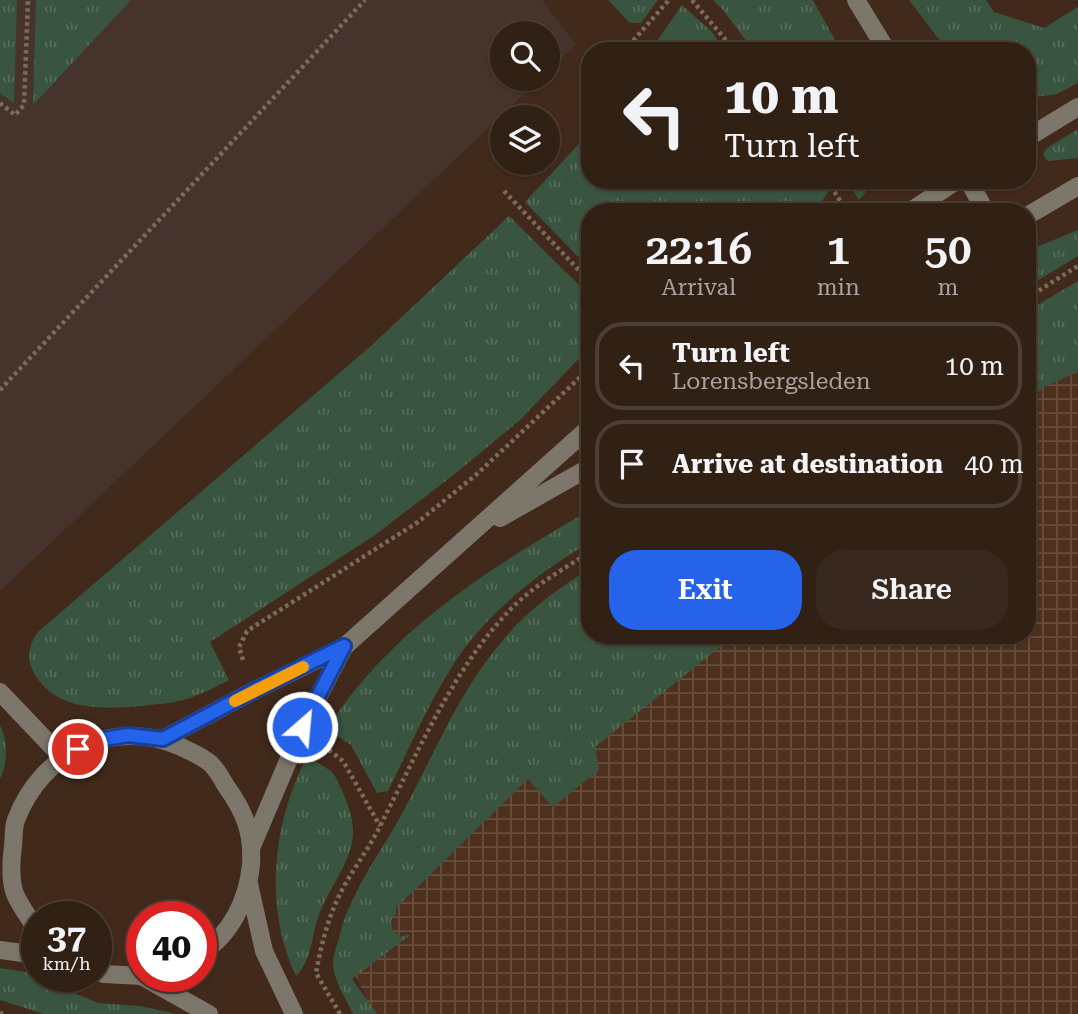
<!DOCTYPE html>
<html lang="en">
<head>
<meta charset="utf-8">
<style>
	:root { --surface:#312014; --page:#39281d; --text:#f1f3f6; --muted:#a8a3a0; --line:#4c3e34; --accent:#2563eb }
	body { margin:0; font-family:"Roboto Serif",serif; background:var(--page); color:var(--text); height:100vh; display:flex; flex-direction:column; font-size:26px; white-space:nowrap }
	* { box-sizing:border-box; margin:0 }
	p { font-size:23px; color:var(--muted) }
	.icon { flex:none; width:38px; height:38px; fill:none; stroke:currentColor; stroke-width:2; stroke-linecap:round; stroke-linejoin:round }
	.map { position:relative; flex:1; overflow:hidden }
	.side { position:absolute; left:581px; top:203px; width:455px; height:441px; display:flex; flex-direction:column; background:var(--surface); border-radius:28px; box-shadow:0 2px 5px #0004,0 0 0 2px var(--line) }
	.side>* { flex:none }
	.top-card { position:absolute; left:581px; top:42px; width:455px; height:147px; border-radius:28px; box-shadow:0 2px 5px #0004,0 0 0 2px var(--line); background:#312014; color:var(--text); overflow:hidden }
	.buttons { position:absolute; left:490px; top:21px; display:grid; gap:14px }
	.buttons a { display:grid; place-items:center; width:70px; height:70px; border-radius:50%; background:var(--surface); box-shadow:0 2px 5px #0004,0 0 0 2px var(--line); font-size:35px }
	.speed { position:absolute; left:21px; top:901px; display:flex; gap:14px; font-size:35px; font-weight:700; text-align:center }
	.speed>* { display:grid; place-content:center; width:91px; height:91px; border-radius:50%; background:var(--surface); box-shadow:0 2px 5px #0004,0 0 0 2px var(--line); line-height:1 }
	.speed small { font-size:18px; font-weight:400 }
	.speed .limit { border:10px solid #d22; background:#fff; color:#111 }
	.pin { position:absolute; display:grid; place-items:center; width:60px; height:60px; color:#fff; margin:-30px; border:4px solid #fff; border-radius:50%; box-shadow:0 2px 7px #0007 }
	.me { position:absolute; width:77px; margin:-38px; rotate:27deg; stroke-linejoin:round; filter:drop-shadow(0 0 5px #0008) }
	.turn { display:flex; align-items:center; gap:24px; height:147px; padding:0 28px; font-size:32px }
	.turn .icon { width:91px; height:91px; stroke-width:2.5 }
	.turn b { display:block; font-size:49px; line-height:60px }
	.eta { display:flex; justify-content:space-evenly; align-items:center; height:119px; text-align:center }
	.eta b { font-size:42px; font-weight:600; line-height:49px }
	.primary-button { display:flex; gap:14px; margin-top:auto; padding:14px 28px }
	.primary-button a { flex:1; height:80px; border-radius:28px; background:var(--accent); color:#fff; font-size:28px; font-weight:600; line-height:80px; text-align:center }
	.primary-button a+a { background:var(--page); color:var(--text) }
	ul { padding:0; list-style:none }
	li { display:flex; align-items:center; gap:21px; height:88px; margin:0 14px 10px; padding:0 14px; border:4px solid var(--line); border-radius:28px }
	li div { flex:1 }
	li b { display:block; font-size:26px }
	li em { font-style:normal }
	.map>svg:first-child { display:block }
	.industrial { fill:url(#industrial-grid) }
	.education { fill:#46332c }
	.grass { fill:url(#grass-tufts) }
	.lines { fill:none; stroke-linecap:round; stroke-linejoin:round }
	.path { stroke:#7e6a5d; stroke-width:4.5; stroke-dasharray:3.5 3.5; stroke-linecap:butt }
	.minor { stroke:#7d776b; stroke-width:18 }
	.route-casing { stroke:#184099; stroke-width:18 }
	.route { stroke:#2563eb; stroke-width:12 }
	.slow { stroke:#f59e0b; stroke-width:12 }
</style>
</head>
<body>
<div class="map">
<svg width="1078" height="1014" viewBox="0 0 1078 1014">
	<defs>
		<pattern id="industrial-grid" width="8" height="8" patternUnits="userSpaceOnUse" patternTransform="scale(1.75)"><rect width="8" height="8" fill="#4d311e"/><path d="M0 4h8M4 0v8" fill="none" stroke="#674e3e"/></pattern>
		<pattern id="grass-tufts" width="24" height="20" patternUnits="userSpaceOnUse" patternTransform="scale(1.75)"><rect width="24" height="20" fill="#39553f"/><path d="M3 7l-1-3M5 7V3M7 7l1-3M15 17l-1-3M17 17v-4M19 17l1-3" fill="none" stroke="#566d5a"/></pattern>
	</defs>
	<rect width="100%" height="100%" fill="#412a1b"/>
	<!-- industrial -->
	<path class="industrial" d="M1078,308v706h-704l-28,-58 314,-321h367v-296z"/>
	<!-- education -->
	<path class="education" d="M0,0h542l34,45 -28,26v-38h-46v46h38l-540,512z"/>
	<!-- grass -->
	<g class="grass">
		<path d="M0,0h17l-3,103 -14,-10z"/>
		<path d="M36,0h95l-98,105z"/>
		<path d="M608,0h50l-17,23h-11z"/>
		<path d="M713,0h100l28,51h-87l-31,-41z"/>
		<path d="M909,0h77l8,12 50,16 34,-21v76l-21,11 -30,4v-47h-79z"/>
		<path d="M682,5l29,26 15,20h-76z"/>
		<path d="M1078,129v29l-30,3 -5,-6 4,-7z"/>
		<path d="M590,132v48h231l8,11 -15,21h-224v57l-65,-67z"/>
		<path d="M846,180h29l-16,20z"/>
		<path d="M509,216l81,80v51l-70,73 -64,53 -81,62 -165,107 19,38c-13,7 -26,13 -39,18 -15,5 -32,6 -48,8 -38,3 -84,6 -107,-31 -9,-15 -7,-31 4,-44l333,-286z"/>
		<path d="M1078,230v26l-51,31v-36z"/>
		<path d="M1078,281v91l-34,15 -17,14v-90z"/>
		<path d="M590,510v32c-48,29 -92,62 -126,107 -31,43 -52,94 -76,142l-11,2 -26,-48 -24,-16c63,-99 163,-161 263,-219z"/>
		<path d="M590,569v66h145l-140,112 4,23 -46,37 -25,-28 -132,129v5l-5,7 1,9 8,8 10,-2 -58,44 25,35h-24c-7,-15 -19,-33 -20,-50 0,-8 4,-18 6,-26 11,-47 42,-85 65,-128 31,-58 56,-120 99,-170 24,-29 55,-52 87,-71z"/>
		<path d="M0,725c8,17 8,37 0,54z"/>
		<path d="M307,756l24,15 4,5c8,16 19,39 18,57 -1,28 -23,54 -33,79 -9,22 -7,47 -24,64 -33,-70 -23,-153 11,-220z"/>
		<path d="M0,968l25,4 73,31 42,3 36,8h-132l-44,-14z"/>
	</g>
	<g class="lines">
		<!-- path -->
		<g class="path">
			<path d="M692,0l43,51"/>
			<path d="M624,51l45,-51"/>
			<path d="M0,103l15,12 9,-10 4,-105"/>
			<path d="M827,180l20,32"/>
			<path d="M504,191l86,91"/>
			<path d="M832,212l12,-8"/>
			<path d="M1027,298l51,-32"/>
			<path d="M0,390l365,-390"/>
			<path d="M243,660l-4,-13 8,-16 171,-109 59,-48 113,-106"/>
			<path d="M329,750l14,11 37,65"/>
			<path d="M0,1013l3,1"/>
			<path d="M340,1014l-24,-41c5,-27 11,-52 23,-77 12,-25 31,-48 43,-74 36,-70 71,-152 126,-210 23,-25 54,-42 82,-60"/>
		</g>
		<!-- minor -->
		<g class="minor">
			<path d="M856,0l31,51"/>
			<path d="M1027,138l51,-31"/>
			<path d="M968,180l18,32"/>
			<path d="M909,212l49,-32"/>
			<path d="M1027,216l51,-30"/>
			<path d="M500,518l90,-51"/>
			<path d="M0,692l62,65"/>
			<path d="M163,739l94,-50 87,-42 246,-220"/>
			<path d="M252,846l50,-118 42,-81"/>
			<path d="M249,884l15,67 30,63"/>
			<path d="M37,930c-7,-11 -17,-24 -22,-36 -5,-14 -4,-33 -2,-48 1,-8 0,-18 3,-26 25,-67 96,-103 163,-74 10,5 23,10 32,18 6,6 11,15 15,22 18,25 27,46 25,78 -3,35 -20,71 -50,89"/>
			<path d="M0,950l37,5"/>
			<path d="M96,971l8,3 38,2"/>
			<path d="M141,976l68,38"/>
		</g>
	</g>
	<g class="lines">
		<defs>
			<path id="route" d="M78,749l15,-8 35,-6 35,4 94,-50 87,-43 -42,81"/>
		</defs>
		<!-- route casing -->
		<use href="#route" class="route-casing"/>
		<!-- route -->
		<use href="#route" class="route"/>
		<!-- slow -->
		<path class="slow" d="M235,701l68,-34"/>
	</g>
</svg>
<div class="buttons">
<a><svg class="icon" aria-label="search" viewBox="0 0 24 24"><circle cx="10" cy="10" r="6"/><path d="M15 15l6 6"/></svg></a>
<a><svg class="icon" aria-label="layers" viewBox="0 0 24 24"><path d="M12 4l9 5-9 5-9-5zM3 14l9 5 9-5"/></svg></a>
</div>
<div class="speed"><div>37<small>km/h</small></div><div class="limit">40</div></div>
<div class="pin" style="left:78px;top:749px;background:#d93025"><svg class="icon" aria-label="arrive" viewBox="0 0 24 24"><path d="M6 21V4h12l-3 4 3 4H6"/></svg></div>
<svg class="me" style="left:302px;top:727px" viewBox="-20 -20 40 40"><circle r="17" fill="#2563eb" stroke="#fff" stroke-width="3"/><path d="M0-11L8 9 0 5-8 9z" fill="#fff"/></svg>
<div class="top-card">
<div class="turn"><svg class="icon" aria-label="left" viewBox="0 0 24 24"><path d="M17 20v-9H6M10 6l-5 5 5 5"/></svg><div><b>10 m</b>Turn left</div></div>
</div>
<section class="side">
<div class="eta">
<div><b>22:16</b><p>Arrival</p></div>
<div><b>1</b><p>min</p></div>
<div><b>50</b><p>m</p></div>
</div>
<ul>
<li><svg class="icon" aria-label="left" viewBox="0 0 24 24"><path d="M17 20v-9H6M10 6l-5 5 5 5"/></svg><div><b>Turn left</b><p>Lorensbergsleden</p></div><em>10 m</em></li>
<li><svg class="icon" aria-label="arrive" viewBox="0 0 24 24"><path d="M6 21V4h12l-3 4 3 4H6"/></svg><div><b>Arrive at destination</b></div><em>40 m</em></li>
</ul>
<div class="primary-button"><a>Exit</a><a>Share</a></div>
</section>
</div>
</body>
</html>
